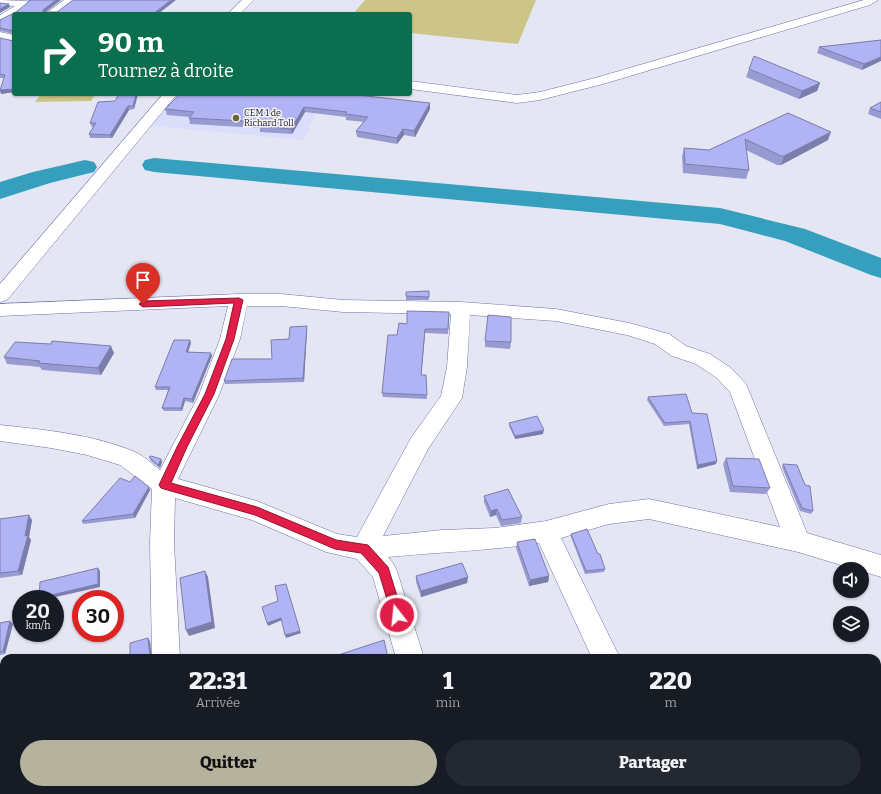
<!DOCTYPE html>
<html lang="fr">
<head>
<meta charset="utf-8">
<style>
	:root { --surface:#171b24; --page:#242831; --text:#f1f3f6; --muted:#9ea1a6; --accent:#b5b39d }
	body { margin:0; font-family:Bitter,serif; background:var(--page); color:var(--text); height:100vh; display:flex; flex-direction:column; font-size:15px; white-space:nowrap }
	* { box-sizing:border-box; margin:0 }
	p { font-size:13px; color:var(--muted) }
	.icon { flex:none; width:22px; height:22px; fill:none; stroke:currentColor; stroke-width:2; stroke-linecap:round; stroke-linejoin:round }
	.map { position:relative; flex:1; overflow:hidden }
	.panel { position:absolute; left:0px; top:654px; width:881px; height:140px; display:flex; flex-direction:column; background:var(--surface); border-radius:12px 12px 0 0; box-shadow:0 1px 3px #0004 }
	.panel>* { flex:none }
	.top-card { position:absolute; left:12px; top:12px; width:400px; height:84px; border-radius:4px; box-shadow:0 1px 3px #0004; background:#0b6e4f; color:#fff; overflow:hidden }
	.fabs { position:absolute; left:833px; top:562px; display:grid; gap:8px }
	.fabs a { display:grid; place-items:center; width:36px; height:36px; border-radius:50%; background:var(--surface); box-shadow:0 1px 3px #0004; font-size:20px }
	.speed { position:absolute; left:12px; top:590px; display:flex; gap:8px; font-size:20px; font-weight:700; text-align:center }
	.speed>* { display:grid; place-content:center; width:52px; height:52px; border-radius:50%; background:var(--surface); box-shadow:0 1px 3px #0004; line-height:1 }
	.speed small { font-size:10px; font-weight:400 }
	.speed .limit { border:6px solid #d22; background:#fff; color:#111 }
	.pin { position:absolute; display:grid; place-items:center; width:34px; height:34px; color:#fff; margin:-41px -17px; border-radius:50% 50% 50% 0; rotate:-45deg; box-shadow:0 0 4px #0007 }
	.pin .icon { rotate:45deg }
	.me { position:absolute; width:44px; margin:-22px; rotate:344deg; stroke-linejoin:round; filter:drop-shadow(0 0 3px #0008) }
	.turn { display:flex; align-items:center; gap:14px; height:84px; padding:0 20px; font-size:18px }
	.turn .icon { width:52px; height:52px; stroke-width:2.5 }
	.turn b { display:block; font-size:28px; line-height:34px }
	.eta { display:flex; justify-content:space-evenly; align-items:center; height:68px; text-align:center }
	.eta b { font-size:24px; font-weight:800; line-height:28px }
	.action { display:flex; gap:8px; margin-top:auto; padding:8px 20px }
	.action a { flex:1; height:46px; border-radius:24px; background:var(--accent); color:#111; font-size:16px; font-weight:800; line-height:46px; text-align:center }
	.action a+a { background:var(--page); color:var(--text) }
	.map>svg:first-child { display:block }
	.built { fill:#dbdefb }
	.green { fill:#cdc588 }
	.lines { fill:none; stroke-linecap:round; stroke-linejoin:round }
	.river { fill:#369fbe; fill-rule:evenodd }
	.street-casing { stroke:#6e70ab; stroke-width:1 }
	.secondary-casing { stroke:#6e70ab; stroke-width:1 }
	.street { fill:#fff; fill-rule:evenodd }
	.secondary { fill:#fff; fill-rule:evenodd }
	.wall { fill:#979bd2 }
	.shaded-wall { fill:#7b7eab }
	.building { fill:#b0b4f4; stroke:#7b7eab }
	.route { fill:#e11d48; stroke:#92132f }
	.poi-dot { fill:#6c6531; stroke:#f4f4f4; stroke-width:1.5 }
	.labels { text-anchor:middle; stroke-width:3; stroke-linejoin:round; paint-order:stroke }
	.far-poi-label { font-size:9px; fill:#15152c; stroke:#f4f4f4; text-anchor:start }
</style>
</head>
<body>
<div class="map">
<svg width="881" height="794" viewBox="0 0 881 794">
	<rect width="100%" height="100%" fill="#e5e6f3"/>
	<!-- built -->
	<path class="built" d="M179,94h152l-13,15 -14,31 -153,-14z"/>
	<!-- green -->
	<g class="green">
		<path d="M365,0h171l-18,44 -108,-11v-19h-57z"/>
		<path d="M41,94h54l-4,7 -56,1z"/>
	</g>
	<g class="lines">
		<!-- river -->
		<g class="river">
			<path d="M154,158l566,50 85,21 76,29v20l-10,-3 -86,-34 -65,-17 -566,-52 -9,-2 -3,-5 3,-5z"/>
			<path d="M85,160l9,2 3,5 -3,5 -44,11 -50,16v-17l33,-10z"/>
		</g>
		<defs>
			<g id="street">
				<path d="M0,0l26,1 5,3 -14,10h-3v2l-14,7v-8l15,-9 -15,-1z"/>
				<path d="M64,0h12l-19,14h-12z"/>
				<path d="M864,0h14l-8,5 -267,79 -63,16 -23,3 -107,-14v-8l107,14 23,-3 55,-14z"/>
				<path d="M239,294h42l62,6 118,2 95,7 73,14 40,11 17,12 24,8 21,14 15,16 61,149 74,22v22l-19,-6v-2h-8l-56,-17 -149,-33 -40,5 -48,14 59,120h-28l-53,-115c-50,8 -101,9 -151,14l5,6 4,8 27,87h-28l-23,-81 -16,-18 -31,-7 -74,-32 -77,-22 -1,45 6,115h-28l-2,-115 2,-54 -32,-24 -33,-10 -36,-7 -51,-7v-16c45,5 92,9 135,27 9,4 17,12 25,18l39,-75 21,-56 8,-33 -228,10v-12zM247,306h34l62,6 108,2 -4,53 -6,29 -30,42 -54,99 -20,-3 -80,-33 -79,-22 41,-84 21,-56zM470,315l86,6 71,14 28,9 17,12 24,8 21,14 13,14 50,135 -131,-28 -40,5 -63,17 -51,7 -53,2 -59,6 45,-87 34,-51 5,-31z"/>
				<path d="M881,756v31l-4,1v-31z"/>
				<path d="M4,781v9h31l-2,4h-33v-9z"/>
				<rect x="150" y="790" width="32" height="4"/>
				<path d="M440,790h32l1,4h-32z"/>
				<path d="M673,790h33l2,4h-33z"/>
				<path d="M819,790h38l-2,4h-38z"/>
			</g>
			<g id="secondary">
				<path d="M242,0h12l-14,14h-12z"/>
				<path d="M0,32l14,3v8l-14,-3z"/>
				<path d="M163,94h14l-170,206 -7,2v-18z"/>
			</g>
		</defs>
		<!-- street casing -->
		<use href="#street" class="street-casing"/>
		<!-- secondary casing -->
		<use href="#secondary" class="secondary-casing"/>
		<!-- street -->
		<use href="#street" class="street"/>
		<!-- secondary -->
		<use href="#secondary" class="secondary"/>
	</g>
	<!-- wall -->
	<g class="wall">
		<path d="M27,0h34l-16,12 113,2h-144v78l-13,2 3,-16h-4v-40l14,3v-7l-14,-3v-11l16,-8 14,-10z"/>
		<path d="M881,40l-19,30 -45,-17 2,-6z"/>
		<path d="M749,69l71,14 -3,8 -18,8 -53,-22z"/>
		<path d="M138,94l-4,15 -5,1 -17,28h-22l-1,-4 5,-7h-2l-2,-4 25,-22z"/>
		<path d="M881,102v17l-13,-5 2,-6z"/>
		<path d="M430,103v6l-15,28 -11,-2 -7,9 -40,-7 -1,-6 8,-9 -18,-2v-3l-41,-5 -13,22 -32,-2v-4l-70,-4 -1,-6 1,-1 -23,-2 -2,-6z"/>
		<path d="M788,113l40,27 -47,25h-4l-31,-15 3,20 -3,9 -63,-6 -1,-16 2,-9 25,2z"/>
		<path d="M429,291v9h-23v-8z"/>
		<path d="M449,316l-1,18 -23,-1 -4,42h5l1,24 -44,-2 -1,-4 15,-58 10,-11z"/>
		<path d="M307,329l-3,53 -79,2 -1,-3 48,-22 17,-20z"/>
		<path d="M485,341l26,1 -1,7 -25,-2z"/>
		<path d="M191,343l-3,9 23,1 1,3 -19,47 -8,-2 -3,10h-18l-2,-3 6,-18h-12l-1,-3z"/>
		<path d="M114,353l-13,22 -59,-5 -2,-3 -33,-3 -3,-7z"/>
		<path d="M648,397l44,16 24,51 -19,5 -8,-45 -25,2 -17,-26z"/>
		<path d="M509,423l34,11 -28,5 -6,-13z"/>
		<path d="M149,457l13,5 -2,6 -9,-7z"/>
		<path d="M726,458l44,30 -4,6 -36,-2 -7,-28z"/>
		<path d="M783,464l30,47 -2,3 -11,-3 -18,-44z"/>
		<path d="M130,482l19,5 1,3 -15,28 -52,6 -1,-3z"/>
		<path d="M484,496l38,21 -1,6 -20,3 -5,-11 -6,2 -6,-15z"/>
		<path d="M0,520h32l-3,17 2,3 -9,35 -22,3z"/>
		<path d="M571,534l34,35 -1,3 -19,2 -14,-37z"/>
		<path d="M517,542l32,34 -1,6 -19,4 -13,-38z"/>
		<path d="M416,576l52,1 -1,6 -46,14 -5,-15z"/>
		<path d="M10,621l3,3 -8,30 -5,1v-32z"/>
		<path d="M646,790h10l-6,4h-1z"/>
		<path d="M781,790h31l-8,4h-20z"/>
	</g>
	<!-- shaded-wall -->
	<g class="shaded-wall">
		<path d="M56,0h5l-17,13 -1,-1v-2z"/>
		<path d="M171,0h5l-18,14h-5z"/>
		<path d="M9,4l1,3 -10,6v-4z"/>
		<path d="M881,57v4l-19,9 2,-6z"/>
		<path d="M820,83l-3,8 -18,8 3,-8z"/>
		<path d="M14,89v3l-13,2 -1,-3v-1z"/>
		<path d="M136,94h2l-4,15 -1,-3z"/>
		<path d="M430,103v6l-15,28 -1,-6z"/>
		<path d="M128,106l1,4 -17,28 -2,-3z"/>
		<path d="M304,107l1,5 -13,22 -1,-5z"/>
		<path d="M403,129l1,6 -7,9v-6z"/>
		<path d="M831,132l-3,8 -47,25 3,-9z"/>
		<path d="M307,326v3l-3,53 -1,-4z"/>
		<path d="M425,329v4l-4,46v-4z"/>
		<path d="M190,340l1,3 -4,12 -1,-3z"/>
		<path d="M111,346l3,7 -13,22 -3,-7z"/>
		<path d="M211,353l1,3 -19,47 -1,-4z"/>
		<path d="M184,398l1,3 -3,10 -1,-3z"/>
		<path d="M544,430l-1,4 -28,5v-3z"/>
		<path d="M161,459l1,3 -2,6 -2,-3z"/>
		<path d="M717,461l-1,3 -19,5 1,-4z"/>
		<path d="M149,487l1,3 -15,28 -2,-4z"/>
		<path d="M497,509l-1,6 -6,2 1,-6z"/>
		<path d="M29,515l3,5 -3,17 2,3 -9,35 -4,-4z"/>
		<path d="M98,568l2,3v16l-53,12h-6l-2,-1z"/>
		<path d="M205,571l3,6 7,51 -26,8 -3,-6z"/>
		<path d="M549,576l-1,6 -19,4 1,-6z"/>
		<path d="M468,577l-1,6 -46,14v-6z"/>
		<path d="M281,618l1,2 -14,6 -1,-3z"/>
		<path d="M10,621l3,3 -8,30 -2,-3z"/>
		<path d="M300,631l1,2 -15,5 -1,-3z"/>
		<path d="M148,638l2,3 2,17h-7z"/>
		<path d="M809,790h3l-8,4h-3z"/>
	</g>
	<!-- building -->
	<g class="building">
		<path d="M31,0h25l-13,10v2h14l16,-12h98l-18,14h-139v75l-14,1 5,-15 -5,-1v-36l14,3v-10l-14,-3v-8l16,-8z"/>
		<path d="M0,3l9,1 -9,5z"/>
		<path d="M881,40v17l-17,7 -45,-17z"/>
		<path d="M754,56l66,27 -18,8 -53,-22z"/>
		<path d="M119,94h17l-3,12h-5l-18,29 -21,-1 7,-11h-6l8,-21 17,-1z"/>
		<path d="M180,94h168l82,9 -16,28 -11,-2 -6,9 -41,-7 12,-14 -23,-3 2,-2 -43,-5 -13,22 -32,-3 3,-4 -73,-4 5,-6 -29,-3z"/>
		<path d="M881,102v10l-11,-4z"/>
		<path d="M788,113l43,19 -47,24h-3l-36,-17 4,31 -64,-6 -1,-16 25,2z"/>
		<path d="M429,291v6l-23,-1v-4z"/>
		<path d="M407,311l42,1 -1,17h-23l-4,46h5l1,20 -45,-2 6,-58h9l2,-12 8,1z"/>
		<path d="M488,315l23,2v25l-26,-1z"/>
		<path d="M307,326l-4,52 -79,3 8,-22h40l-1,-19 18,-1 1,-12z"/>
		<path d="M174,340h16l-4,12 25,1 -19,46 -8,-1 -3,10h-19l8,-21h-15z"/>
		<path d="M52,341l59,5 -13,22 -60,-5 2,-2 -36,-4 11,-15 36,2z"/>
		<path d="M686,394l6,19 15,1 10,47 -19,4 -8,-44 -25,2 -17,-26z"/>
		<path d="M537,416l7,14 -29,6 -6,-13z"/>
		<path d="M151,456l10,3 -3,6 -9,-8z"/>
		<path d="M726,458l33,1 11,29 -37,-2z"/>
		<path d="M783,464l14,1 8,20 5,1 3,25 -11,-3z"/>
		<path d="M135,476l14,11 -16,27 -51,7 38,-43 10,4z"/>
		<path d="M508,489l14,28 -20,3 -5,-11 -6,2 -7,-15z"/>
		<path d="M29,515l-4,21 3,-1 -10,36 -18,2v-54z"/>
		<path d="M587,529l11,25h2l5,15 -19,2 -15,-37z"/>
		<path d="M535,539l14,37 -19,4 -13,-38z"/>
		<path d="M462,563l6,14 -47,14 -5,-15z"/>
		<path d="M98,568v16l-59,14 1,-16z"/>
		<path d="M205,571l7,51 -26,8 -6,-52z"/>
		<path d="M286,584l14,47 -15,4 -4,-17 -14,5 -5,-16 16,-6 -3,-15z"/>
		<path d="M10,621l-7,30 -3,1v-29z"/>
		<path d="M148,638l2,19 -5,1h-15v-15z"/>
		<path d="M384,640l4,18h-59z"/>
		<path d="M257,790h9v4h-10z"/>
		<path d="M649,790h6l-4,3z"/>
		<path d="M789,790h20l-8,4h-9z"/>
		<path d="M140,792v2h-7z"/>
	</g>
	<!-- route -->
	<path class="route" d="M239,298l4,2 -9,39 -20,55 -27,53 -16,36 86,24 79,33 32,5 20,22 15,48 -2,4 -4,2 -4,-2 -14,-46 -18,-20 -26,-4 -80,-34 -91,-26 -3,-1 -2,-3 18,-38 28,-53 21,-55 8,-36 -91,4 -4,-3 4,-3z"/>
	<!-- markers -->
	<circle class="poi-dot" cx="236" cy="118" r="4"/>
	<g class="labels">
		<!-- far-poi labels -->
		<g class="far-poi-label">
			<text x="244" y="116">CEM 1 de<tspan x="244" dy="10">Richard Toll</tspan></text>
		</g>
	</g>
</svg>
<div class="fabs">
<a><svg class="icon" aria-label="sound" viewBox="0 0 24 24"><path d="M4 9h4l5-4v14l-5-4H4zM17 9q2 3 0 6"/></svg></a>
<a><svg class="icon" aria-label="layers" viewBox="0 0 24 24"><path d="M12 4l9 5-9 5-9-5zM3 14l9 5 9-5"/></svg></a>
</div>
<div class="speed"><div>20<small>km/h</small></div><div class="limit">30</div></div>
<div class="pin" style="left:143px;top:304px;background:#d93025"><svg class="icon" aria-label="arrive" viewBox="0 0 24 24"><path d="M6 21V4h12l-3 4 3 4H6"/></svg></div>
<svg class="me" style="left:397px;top:615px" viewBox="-20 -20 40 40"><circle r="17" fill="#e11d48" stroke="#fff" stroke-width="3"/><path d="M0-11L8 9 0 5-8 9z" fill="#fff"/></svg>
<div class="top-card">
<div class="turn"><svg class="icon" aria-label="right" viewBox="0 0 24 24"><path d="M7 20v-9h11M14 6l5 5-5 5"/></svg><div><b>90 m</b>Tournez à droite</div></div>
</div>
<section class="panel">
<div class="eta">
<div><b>22:31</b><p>Arrivée</p></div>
<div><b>1</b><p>min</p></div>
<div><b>220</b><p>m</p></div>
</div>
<div class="action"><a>Quitter</a><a>Partager</a></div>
</section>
</div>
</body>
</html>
